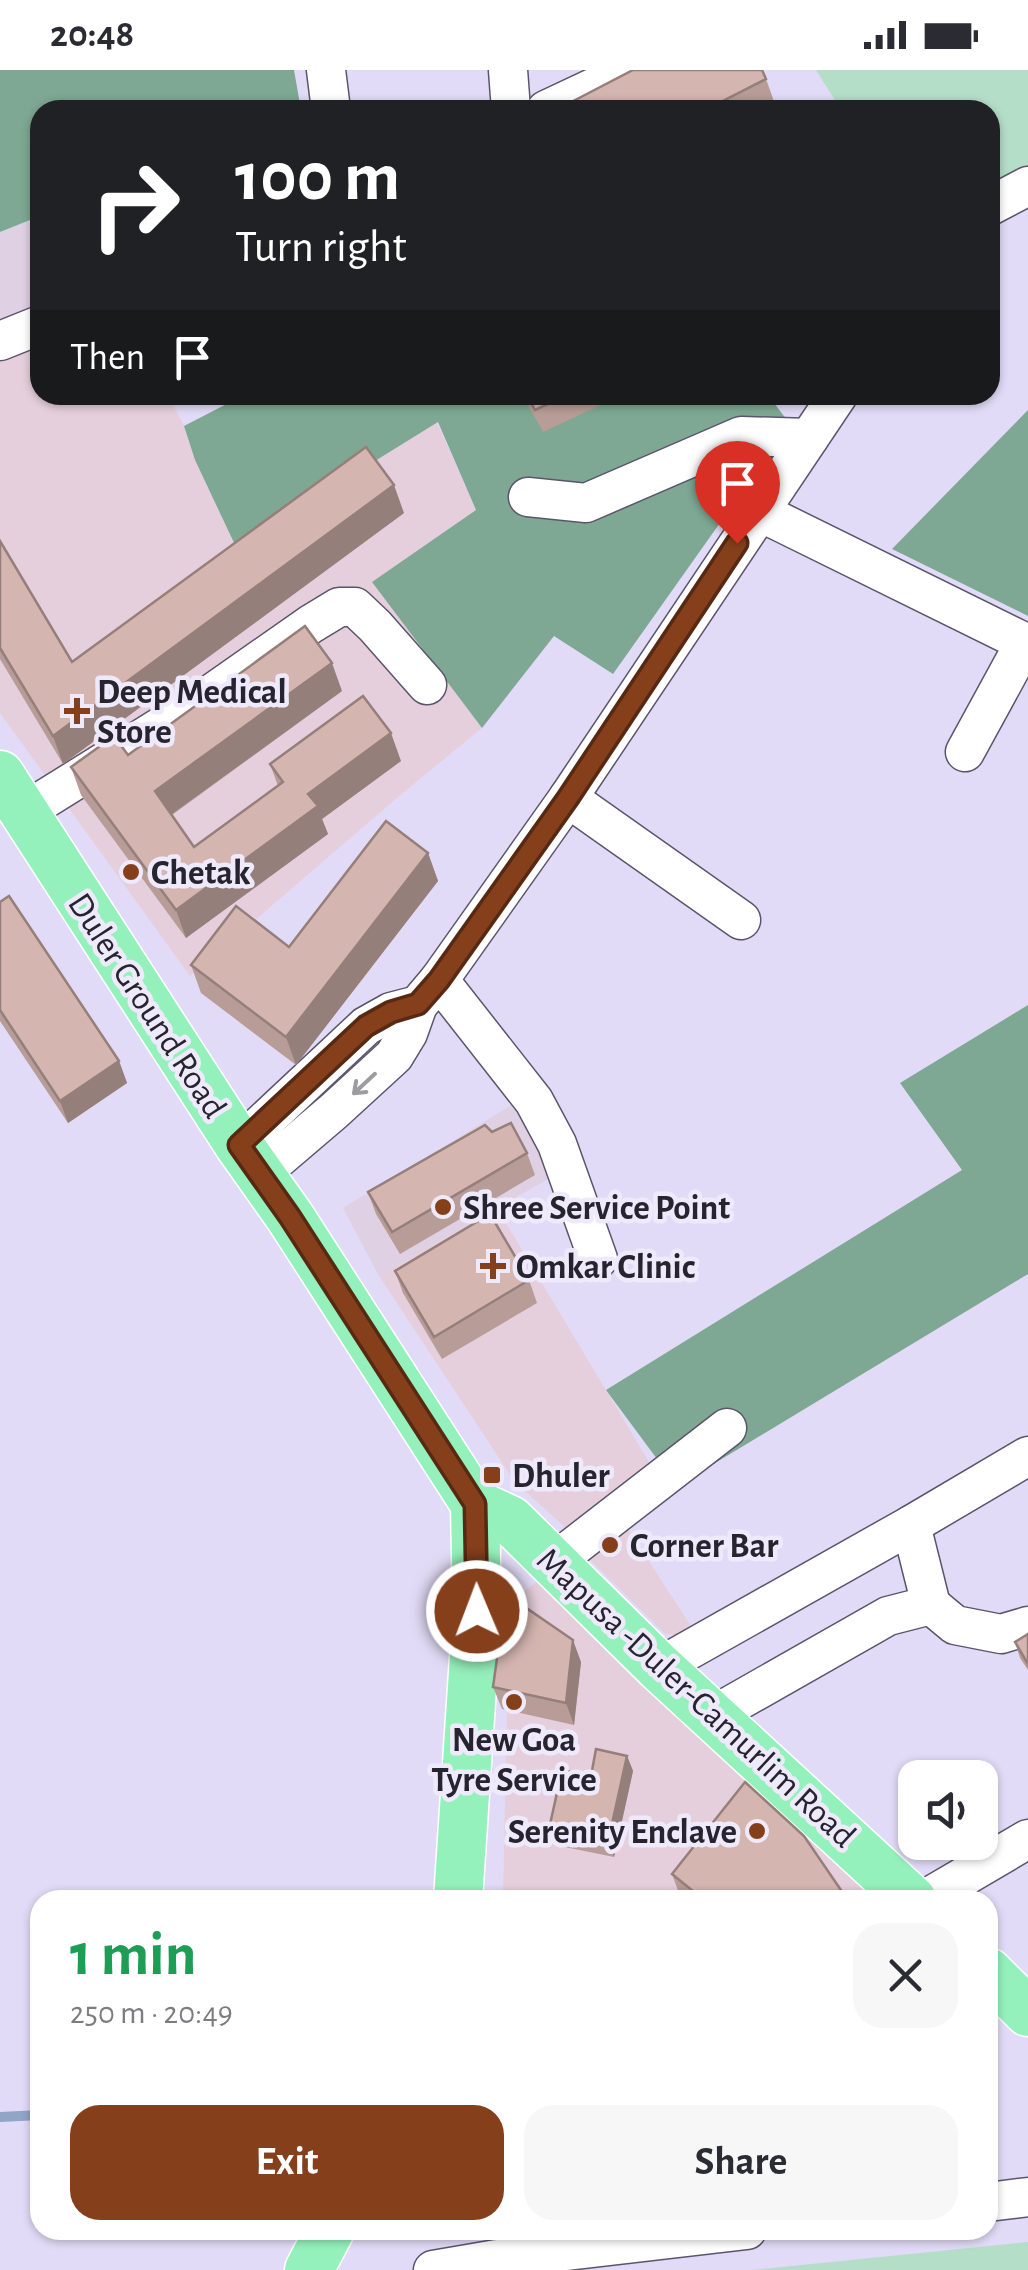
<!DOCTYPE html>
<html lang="en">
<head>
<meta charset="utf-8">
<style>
	:root { --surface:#fff; --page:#f7f7f7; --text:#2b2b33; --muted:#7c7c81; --accent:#863f1b }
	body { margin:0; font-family:"Alegreya Sans",sans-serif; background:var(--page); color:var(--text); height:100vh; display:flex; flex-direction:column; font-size:38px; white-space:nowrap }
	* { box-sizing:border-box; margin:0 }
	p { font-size:32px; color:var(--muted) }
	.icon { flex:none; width:55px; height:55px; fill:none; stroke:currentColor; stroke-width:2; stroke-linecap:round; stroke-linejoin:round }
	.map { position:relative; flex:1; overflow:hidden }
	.side { position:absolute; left:30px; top:1820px; width:968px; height:350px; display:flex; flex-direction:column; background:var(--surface); border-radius:30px; box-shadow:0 2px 8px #0004 }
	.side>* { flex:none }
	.hud { position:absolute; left:30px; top:30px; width:970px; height:305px; border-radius:30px; box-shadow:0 2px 8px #0004; background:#202124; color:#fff; overflow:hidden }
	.tools { position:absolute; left:898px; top:1690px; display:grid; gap:20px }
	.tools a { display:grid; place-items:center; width:100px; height:100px; border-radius:20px; background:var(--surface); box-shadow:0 2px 8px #0004; font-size:50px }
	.pin { position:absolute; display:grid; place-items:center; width:85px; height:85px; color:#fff; margin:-102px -42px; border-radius:50% 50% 50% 0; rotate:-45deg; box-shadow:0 0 10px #0007 }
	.pin .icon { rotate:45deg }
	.me { position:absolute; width:110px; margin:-55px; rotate:359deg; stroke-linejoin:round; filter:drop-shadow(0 0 8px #0008) }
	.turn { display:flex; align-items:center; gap:35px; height:210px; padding:0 40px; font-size:45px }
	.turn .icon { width:130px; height:130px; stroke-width:2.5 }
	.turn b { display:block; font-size:70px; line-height:85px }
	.then { display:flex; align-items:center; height:95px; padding:0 40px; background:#0003; gap:20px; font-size:38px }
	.round { display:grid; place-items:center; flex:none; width:105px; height:105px; border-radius:30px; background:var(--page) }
	.headline { display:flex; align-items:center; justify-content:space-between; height:170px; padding:0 40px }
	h1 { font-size:60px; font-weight:700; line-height:75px; color:#1e9e55 }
	.cta { display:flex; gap:20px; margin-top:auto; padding:20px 40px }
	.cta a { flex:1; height:115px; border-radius:30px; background:var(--accent); color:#fff; font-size:40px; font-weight:700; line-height:115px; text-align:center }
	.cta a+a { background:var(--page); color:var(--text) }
	.status { display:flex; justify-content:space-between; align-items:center; height:70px; padding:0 50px; background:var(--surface); direction:ltr }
	.status svg { height:28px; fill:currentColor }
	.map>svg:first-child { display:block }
	.commercial { fill:#e5cfdc }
	.industrial { fill:#dfd0e3 }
	.green { fill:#b5dec9 }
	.forest { fill:#7ea893 }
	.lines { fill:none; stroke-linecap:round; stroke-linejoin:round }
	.stream { stroke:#92a5c7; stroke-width:10 }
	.minor-casing { stroke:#5b556c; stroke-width:41 }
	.major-casing { stroke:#fff; stroke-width:51 }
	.minor { stroke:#fff; stroke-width:38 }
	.major { stroke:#95f1bc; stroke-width:48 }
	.tree { fill:#719794 }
	.wall { fill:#b79c97 }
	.shaded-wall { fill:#957f7b }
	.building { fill:#d5b5b0; stroke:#957f7b; stroke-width:2.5 }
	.oneway { stroke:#9d9ca1 }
	.route-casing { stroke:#572912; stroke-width:25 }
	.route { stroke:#863f1b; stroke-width:18 }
	.poi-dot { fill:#863f1b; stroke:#eeeafb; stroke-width:4 }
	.labels { text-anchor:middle; stroke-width:9; stroke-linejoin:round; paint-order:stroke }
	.poi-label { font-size:35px; font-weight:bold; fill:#26242e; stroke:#eeeafb; text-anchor:start }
	.street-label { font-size:35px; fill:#26242e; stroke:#eeeafb }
</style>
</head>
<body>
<div class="status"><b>20:48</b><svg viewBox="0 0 49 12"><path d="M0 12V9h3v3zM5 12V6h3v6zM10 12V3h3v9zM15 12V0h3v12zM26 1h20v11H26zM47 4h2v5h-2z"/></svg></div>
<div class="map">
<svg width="1028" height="2200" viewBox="0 0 1028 2200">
	<rect width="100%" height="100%" fill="#e2dbf7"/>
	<!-- commercial -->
	<g class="commercial">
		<path d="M40,277v48h128l16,31 11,34 41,87 201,-125 39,88 -103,72 109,146 -84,69 -208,179 -190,-263v-351z"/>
		<path d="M497,1138l152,254 -81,68 -53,-48 -136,-206z"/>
		<path d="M628,1459l70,108 -33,-3 -79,-78z"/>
		<path d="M547,1505l346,325h-390l6,-298z"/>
	</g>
	<!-- industrial -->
	<g class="industrial">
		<path d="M40,146v90l-40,16v-90z"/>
		<path d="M518,1031l37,74 -176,101 -36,-68z"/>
	</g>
	<!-- green -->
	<g class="green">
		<path d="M816,0h212v104l-38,21v-85h-149z"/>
		<path d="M1028,2172v28h-277z"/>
	</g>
	<!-- forest -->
	<g class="forest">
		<path d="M0,0h294l7,40h-261v106l-40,16z"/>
		<path d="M244,325h524l22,29 -177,250 -59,-38 -72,92 -110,-146 104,-72 -38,-88 -202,125 -41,-87 -11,-34z"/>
		<path d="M1028,340v206l-136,-67z"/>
		<path d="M1028,935v269l-351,212 -71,-96 356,-220 -62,-87z"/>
	</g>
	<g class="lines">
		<!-- stream -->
		<path class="stream" d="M0,2047l40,-2"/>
		<defs>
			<g id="minor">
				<path d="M326,0l5,40"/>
				<path d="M508,0l3,40"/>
				<path d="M546,40l85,-40"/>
				<path d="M990,136l38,-20"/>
				<path d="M0,271l40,-16"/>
				<path d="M528,427l58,6 155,-67 68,2"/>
				<path d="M758,441l270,133"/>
				<path d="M965,682l60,-110"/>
				<path d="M568,728l173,122"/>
				<path d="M24,742l167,-104 120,-84 28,-17h16l20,19 52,59"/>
				<path d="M439,910l95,121 23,43 41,115"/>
				<path d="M239,1075l127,-119 25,-14 27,-7"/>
				<path d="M259,1105l75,-64 60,-55 14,-23 10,-28 21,-25 129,-182 270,-403"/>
				<path d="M554,1492l173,-134"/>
				<path d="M931,1535l-20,-80 117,-69"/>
				<path d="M659,1597l252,-142"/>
				<path d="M712,1646l176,-100 43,-11 24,20 46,9 27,-8"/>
				<path d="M924,1830l104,-61"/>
				<path d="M988,2132l40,-5"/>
				<path d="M433,2200l64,-11 250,-29"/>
			</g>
			<g id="major">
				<path d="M0,705l239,370 51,72 185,287 2,107 -19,289"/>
				<path d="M475,1434l35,16 149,147 253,233"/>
				<path d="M988,1902l40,40"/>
				<path d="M309,2200l21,-40"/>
			</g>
		</defs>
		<!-- minor casing -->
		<use href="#minor" class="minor-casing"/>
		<!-- major casing -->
		<use href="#major" class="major-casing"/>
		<!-- minor -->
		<use href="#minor" class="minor"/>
		<!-- major -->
		<use href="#major" class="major"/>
	</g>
	<!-- trees -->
	<circle class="tree" cx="724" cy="419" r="12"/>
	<!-- wall -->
	<g class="wall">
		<path d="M766,9l10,28 -6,3h-214z"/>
		<path d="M522,325h100l-79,37z"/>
		<path d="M404,443l-341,251 -63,-105v-118l72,121z"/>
		<path d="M342,621l-170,124 22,32 84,-61 -8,-22 131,-3 -79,58 6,15 -142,104 -105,-143 -10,-28 57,-12z"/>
		<path d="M428,783l10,28 -142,184 -95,-72 -10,-28 98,-18z"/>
		<path d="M0,832l119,159 8,22 -59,40 -68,-102z"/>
		<path d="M492,1062l35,21 8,22 -135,79 -24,-40 -8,-22z"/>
		<path d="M395,1201l134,9 8,23 -95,56 -39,-66z"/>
		<path d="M1028,1564v36l-8,-12 -5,-16z"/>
		<path d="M581,1592l-7,63 -72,-16 -9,-22z"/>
		<path d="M627,1686l6,15 -19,86 -59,-12 -6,-16z"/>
		<path d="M672,1804l173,22 1,4h-161l-5,-4z"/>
	</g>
	<!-- shaded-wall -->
	<g class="shaded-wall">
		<path d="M394,415l10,28 -341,251 -10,-28z"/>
		<path d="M332,593l10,28 -177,128 -10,-28z"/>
		<path d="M391,663l10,28 -79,58 6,15 -142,104 -10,-28 132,-116z"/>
		<path d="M428,783l10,28 -142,184 -10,-28z"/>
		<path d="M119,991l8,22 -59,40 -8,-22z"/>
		<path d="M573,1570l8,22 -7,63 -8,-22z"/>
		<path d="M627,1686l6,15 -19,86 -6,-15z"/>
	</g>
	<!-- building -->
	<g class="building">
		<path d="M633,0h129l4,9 -61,31h-149z"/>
		<path d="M527,325h40l-32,15z"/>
		<path d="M366,377l28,38 -341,251 -53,-88v-107l72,121z"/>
		<path d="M305,556l27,37 -177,128 39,56 89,-65 -13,-18 93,-68 28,37 -83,61 10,12 -142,104 -105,-143 43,-31 14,19z"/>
		<path d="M386,751l42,32 -142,184 -95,-72 45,-59 53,41z"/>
		<path d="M9,826l110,165 -59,40 -60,-91v-108z"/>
		<path d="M511,1053l16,30 -135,79 -24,-40 117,-67 7,7z"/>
		<path d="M490,1144l39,66 -95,57 -39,-66z"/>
		<path d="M506,1524l67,46 -7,63 -73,-16z"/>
		<path d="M1028,1564v30l-13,-22z"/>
		<path d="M596,1679l31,7 -19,86 -59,-13 13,-59 29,6z"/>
		<path d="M745,1712l59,54 41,60 -6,4h-135l-32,-26z"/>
	</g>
	<!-- one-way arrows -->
	<defs><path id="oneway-shaft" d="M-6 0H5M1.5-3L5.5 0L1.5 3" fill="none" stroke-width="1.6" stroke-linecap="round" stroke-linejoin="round" transform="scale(2.5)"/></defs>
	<use class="oneway" href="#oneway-shaft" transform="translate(364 1014) rotate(137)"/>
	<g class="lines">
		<defs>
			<path id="route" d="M477,1541l-2,-107 -185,-287 -51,-72 127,-119 25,-14 27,-8 21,-24 129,-182 169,-255"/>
		</defs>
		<!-- route casing -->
		<use href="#route" class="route-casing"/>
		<!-- route -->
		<use href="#route" class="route"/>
	</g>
	<!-- markers -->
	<g class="poi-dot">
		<path d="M72 626h10v10h10v10h-10v10h-10v-10h-10v-10h10z"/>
		<circle cx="131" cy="802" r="10"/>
		<circle cx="443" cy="1137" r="10"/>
		<path d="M488 1181h10v10h10v10h-10v10h-10v-10h-10v-10h10z"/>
		<rect x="482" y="1395" width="20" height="20" rx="5"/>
		<circle cx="610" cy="1475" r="10"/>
		<circle cx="514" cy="1632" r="10"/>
		<circle cx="757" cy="1761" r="10"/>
	</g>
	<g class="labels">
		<!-- poi labels -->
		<g class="poi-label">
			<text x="97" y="633">Deep Medical<tspan x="97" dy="40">Store</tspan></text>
			<text x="151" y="814">Chetak</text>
			<text x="463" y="1149">Shree Service Point</text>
			<text x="516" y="1208">Omkar Clinic</text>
			<text x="512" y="1417">Dhuler</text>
			<text x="630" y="1487">Corner Bar</text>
			<text x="514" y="1681" text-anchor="middle">New Goa<tspan x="514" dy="40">Tyre Service</tspan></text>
			<text x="737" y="1773" text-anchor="end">Serenity Enclave</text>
		</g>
		<!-- street labels -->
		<g class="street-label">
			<text transform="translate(148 935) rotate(57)" y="12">Duler Ground Road</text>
			<text transform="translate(697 1627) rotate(43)" y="12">Mapusa -Duler-Camurlim Road</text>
		</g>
	</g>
</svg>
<div class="tools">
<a><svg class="icon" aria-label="sound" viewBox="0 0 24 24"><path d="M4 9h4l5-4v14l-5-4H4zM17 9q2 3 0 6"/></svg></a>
</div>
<div class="pin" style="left:737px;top:473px;background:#d93025"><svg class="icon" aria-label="arrive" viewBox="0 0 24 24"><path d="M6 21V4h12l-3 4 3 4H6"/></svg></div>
<svg class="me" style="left:477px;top:1541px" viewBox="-20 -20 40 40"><circle r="17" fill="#863f1b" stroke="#fff" stroke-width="3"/><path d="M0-11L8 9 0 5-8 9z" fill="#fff"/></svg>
<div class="hud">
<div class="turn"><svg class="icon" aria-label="right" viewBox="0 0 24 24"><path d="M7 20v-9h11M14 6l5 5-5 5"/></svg><div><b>100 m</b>Turn right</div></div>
<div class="then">Then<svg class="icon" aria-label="arrive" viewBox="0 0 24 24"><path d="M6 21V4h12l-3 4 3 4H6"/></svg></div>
</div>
<section class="side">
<div class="headline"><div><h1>1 min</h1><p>250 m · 20:49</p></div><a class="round"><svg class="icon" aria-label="close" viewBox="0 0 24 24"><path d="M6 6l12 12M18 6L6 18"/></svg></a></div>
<div class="cta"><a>Exit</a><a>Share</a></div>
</section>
</div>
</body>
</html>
